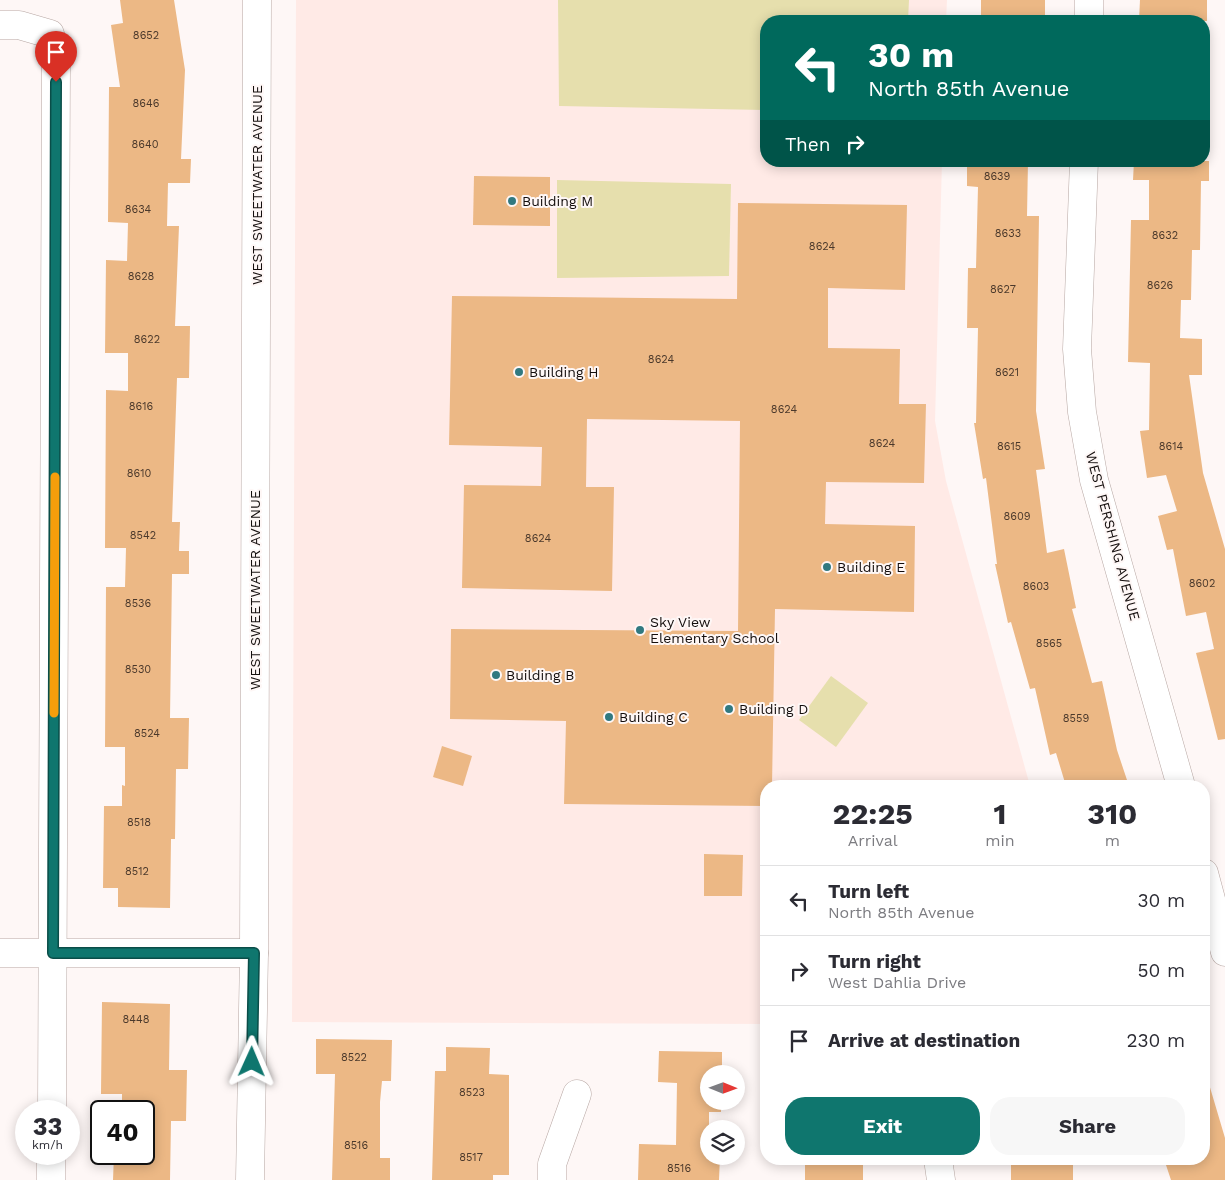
<!DOCTYPE html>
<html lang="en">
<head>
<meta charset="utf-8">
<style>
	:root { --surface:#fff; --page:#f7f7f7; --text:#2b2b33; --muted:#7c7c81; --line:#e1e1e2; --accent:#0f766e }
	body { margin:0; font-family:"Work Sans",sans-serif; background:var(--page); color:var(--text); height:100vh; display:flex; flex-direction:column; font-size:19px; white-space:nowrap }
	* { box-sizing:border-box; margin:0 }
	p { font-size:16px; color:var(--muted) }
	.icon { flex:none; width:28px; height:28px; fill:none; stroke:currentColor; stroke-width:2; stroke-linecap:round; stroke-linejoin:round }
	.map { position:relative; flex:1; overflow:hidden }
	.details { position:absolute; left:760px; top:780px; width:450px; height:385px; display:flex; flex-direction:column; background:var(--surface); border-radius:20px; box-shadow:0 2px 12px #0003 }
	.details>* { flex:none }
	.hud { position:absolute; left:760px; top:15px; width:450px; height:152px; border-radius:20px; box-shadow:0 2px 12px #0003; background:#00695c; color:#fff; overflow:hidden }
	.needle { width:32px; rotate:91deg }
	.fabs { position:absolute; left:700px; top:1065px; display:grid; gap:10px }
	.fabs a { display:grid; place-items:center; width:45px; height:45px; border-radius:50%; background:var(--surface); box-shadow:0 2px 12px #0003; font-size:25px }
	.speed { position:absolute; left:15px; top:1100px; display:flex; gap:10px; font-size:25px; font-weight:700; text-align:center }
	.speed>* { display:grid; place-content:center; width:65px; height:65px; border-radius:50%; background:var(--surface); box-shadow:0 2px 12px #0003; line-height:1 }
	.speed small { font-size:12px; font-weight:400 }
	.speed .limit { border:2px solid #111; border-radius:8px; background:#fff; color:#111 }
	.pin { position:absolute; display:grid; place-items:center; width:42px; height:42px; color:#fff; margin:-51px -21px; border-radius:50% 50% 50% 0; rotate:-45deg; box-shadow:0 0 5px #0007 }
	.pin .icon { rotate:45deg }
	.me { position:absolute; width:55px; margin:-28px; rotate:1deg; stroke-linejoin:round; filter:drop-shadow(0 0 4px #0008) }
	.turn { display:flex; align-items:center; gap:18px; height:105px; padding:0 25px; font-size:22px }
	.turn .icon { width:65px; height:65px; stroke-width:2.5 }
	.turn b { display:block; font-size:35px; line-height:42px }
	.then { display:flex; align-items:center; height:48px; padding:0 25px; background:#0003; gap:10px; font-size:19px }
	.eta { display:flex; justify-content:space-evenly; align-items:center; height:85px; text-align:center }
	.eta b { font-size:30px; font-weight:700; line-height:35px }
	.action { display:flex; gap:10px; margin-top:auto; padding:10px 25px }
	.action a { flex:1; height:58px; border-radius:20px; background:var(--accent); color:#fff; font-size:20px; font-weight:700; line-height:58px; text-align:center }
	.action a+a { background:var(--page); color:var(--text) }
	ul { padding:0; list-style:none }
	li { display:flex; align-items:center; gap:15px; height:70px; padding:0 25px; border-top:1px solid var(--line) }
	li div { flex:1 }
	li b { display:block; font-size:19px }
	li em { font-style:normal }
	.map>svg:first-child { display:block }
	.built { fill:#ffeae6 }
	.green { fill:#e6dfad }
	.building { fill:#ecb885 }
	.lines { fill:none; stroke-linecap:round; stroke-linejoin:round }
	.minor-casing { stroke:#b7a7a3; stroke-width:29 }
	.tertiary-casing { stroke:#b7a7a3; stroke-width:29 }
	.minor { stroke:#fff; stroke-width:28 }
	.tertiary { stroke:#fff; stroke-width:28 }
	.route-casing { stroke:#0a4d48; stroke-width:12 }
	.route { stroke:#0f766e; stroke-width:9 }
	.slow { stroke:#f59e0b; stroke-width:9 }
	.poi-dot { fill:#317980; stroke:#fef7f6; stroke-width:2 }
	.labels { text-anchor:middle; stroke-width:4; stroke-linejoin:round; paint-order:stroke }
	.number-label { font-size:11px; fill:#4a382b }
	.street-label { font-size:14px; fill:#140e0d; stroke:#fef7f6 }
	.poi-label { font-size:14px; fill:#140e0d; stroke:#fef7f6; text-anchor:start }
</style>
</head>
<body>
<div class="map">
<svg width="1225" height="1180" viewBox="0 0 1225 1180">
	<rect width="100%" height="100%" fill="#fef7f6"/>
	<!-- built -->
	<path class="built" d="M296,0h651l-1,21h-180v140h176l-7,260 11,60 84,305h-264v238l-474,-2z"/>
	<!-- green -->
	<g class="green">
		<path d="M558,0h351l-1,21h-142v89l-207,-4z"/>
		<path d="M557,180l174,4 -2,92 -172,2z"/>
		<path d="M831,676l37,27 -32,44 -37,-27z"/>
	</g>
	<!-- building -->
	<g class="building">
		<path d="M120,0h54l11,70 -4,89h10l-1,24h-22l-1,43h12l-4,100h15l-1,52h-12l-5,144h8l-1,29h10v23h-17l-2,144h19l-1,51h-12l-1,70h-4l-1,69 -52,-1v-19h-15l1,-82h18v-21l3,1v-39h-20l1,-160h19l1,-39h-21l1,-158 22,1v-38h-23l1,-93 21,1 1,-38 -20,-1 1,-135h11l-9,-62 12,-2z"/>
		<rect x="981" y="0" width="64" height="21"/>
		<path d="M1140,0h67v21h-68z"/>
		<path d="M967,161h61l-1,55h12l-3,195 9,58 -9,1 11,83 17,-4 12,59 -4,1 20,74 10,-2 15,69 12,36h-63l-10,-33 -6,2 -15,-67 -5,1 -19,-67 -3,1 -13,-59h2l-11,-86 -3,1 -9,-56h2l2,-95h-11l1,-60h8l2,-81 -11,-1z"/>
		<path d="M1134,161h75v20h-8l-1,69h-8l-1,50h-10l-1,38 22,1v36h-13l14,98 22,76v190l-7,1 -22,-87 18,-4 -8,-37 -20,4 -13,-67 -6,1 -9,-34 19,-5 -11,-36 -19,3 -7,-47 9,-1 1,-67 -22,-1 3,-142h18v-40h-16z"/>
		<path d="M474,176l76,1v49l-77,-1z"/>
		<path d="M738,203l169,2 -2,85 -77,-2v60l72,1 -1,55h27l-2,79 -98,-1 -1,42 90,2 -1,86 -139,-3 -3,177h-6v20l-202,-2 2,-83 -116,-2 1,-90 287,2 2,-210 -153,-2 -1,68h28l-2,104 -150,-3 2,-103 77,1 1,-39 -93,-2 3,-149 285,3z"/>
		<path d="M442,746l30,10 -9,30 -30,-9z"/>
		<path d="M704,854l39,1 -1,41h-38z"/>
		<path d="M102,1002l68,2 -1,66h18l-1,51h-15l-1,59h-57l1,-26h30v-43h-22v-17h-21z"/>
		<path d="M316,1039l76,1 -1,41h-9l-2,21v56h10v22h-58l3,-106h-19z"/>
		<path d="M446,1047l44,1 -1,26 20,1v100h-16v5h-61l3,-109h11z"/>
		<path d="M659,1051l63,1v22h-13v27h12v11h-12v44h11l-1,24h-81l1,-36 37,1 1,-62 -19,-1z"/>
		<path d="M1204,1084h5l16,54v42h-54l-7,-21h40z"/>
		<rect x="805" y="1159" width="58" height="21"/>
		<rect x="1011" y="1159" width="62" height="21"/>
	</g>
	<g class="lines">
		<defs>
			<g id="minor">
				<path d="M1089,21v-21"/>
				<path d="M0,25h19l31,9 6,28 -4,1049"/>
				<path d="M1084,161l-7,188 5,63 12,68 87,306"/>
				<path d="M1204,873l21,79"/>
				<path d="M0,953h254"/>
				<path d="M938,1159l3,21"/>
				<path d="M51,1180v-26"/>
				<path d="M552,1180v-16l25,-70"/>
			</g>
			<path id="tertiary" d="M250,1180l4,-227 3,-953"/>
		</defs>
		<!-- minor casing -->
		<use href="#minor" class="minor-casing"/>
		<!-- tertiary casing -->
		<use href="#tertiary" class="tertiary-casing"/>
		<!-- minor -->
		<use href="#minor" class="minor"/>
		<!-- tertiary -->
		<use href="#tertiary" class="tertiary"/>
	</g>
	<g class="lines">
		<defs>
			<path id="route" d="M56,82l-3,871h201l-2,109"/>
		</defs>
		<!-- route casing -->
		<use href="#route" class="route-casing"/>
		<!-- route -->
		<use href="#route" class="route"/>
		<!-- slow -->
		<path class="slow" d="M54,713l1,-236"/>
	</g>
	<!-- markers -->
	<g class="poi-dot">
		<circle cx="512" cy="201" r="5"/>
		<circle cx="519" cy="372" r="5"/>
		<circle cx="827" cy="567" r="5"/>
		<circle cx="640" cy="630" r="5"/>
		<circle cx="496" cy="675" r="5"/>
		<circle cx="729" cy="709" r="5"/>
		<circle cx="609" cy="717" r="5"/>
	</g>
	<g class="labels">
		<!-- number labels -->
		<g class="number-label">
			<text x="146" y="39">8652</text>
			<text x="146" y="107">8646</text>
			<text x="145" y="148">8640</text>
			<text x="997" y="180">8639</text>
			<text x="138" y="213">8634</text>
			<text x="1008" y="237">8633</text>
			<text x="1165" y="239">8632</text>
			<text x="822" y="250">8624</text>
			<text x="141" y="280">8628</text>
			<text x="1160" y="289">8626</text>
			<text x="1003" y="293">8627</text>
			<text x="147" y="343">8622</text>
			<text x="661" y="363">8624</text>
			<text x="1007" y="376">8621</text>
			<text x="141" y="410">8616</text>
			<text x="784" y="413">8624</text>
			<text x="882" y="447">8624</text>
			<text x="1009" y="450">8615</text>
			<text x="1171" y="450">8614</text>
			<text x="139" y="477">8610</text>
			<text x="1017" y="520">8609</text>
			<text x="143" y="539">8542</text>
			<text x="538" y="542">8624</text>
			<text x="1202" y="587">8602</text>
			<text x="1036" y="590">8603</text>
			<text x="138" y="607">8536</text>
			<text x="1049" y="647">8565</text>
			<text x="138" y="673">8530</text>
			<text x="1076" y="722">8559</text>
			<text x="147" y="737">8524</text>
			<text x="139" y="826">8518</text>
			<text x="137" y="875">8512</text>
			<text x="136" y="1023">8448</text>
			<text x="354" y="1061">8522</text>
			<text x="472" y="1096">8523</text>
			<text x="356" y="1149">8516</text>
			<text x="471" y="1161">8517</text>
			<text x="679" y="1172">8516</text>
		</g>
		<!-- street labels -->
		<g class="street-label">
			<text transform="translate(257 185) rotate(-90)" y="5">WEST SWEETWATER AVENUE</text>
			<text transform="translate(1113 536) rotate(75)" y="5">WEST PERSHING AVENUE</text>
			<text transform="translate(255 590) rotate(-90)" y="5">WEST SWEETWATER AVENUE</text>
		</g>
		<!-- poi labels -->
		<g class="poi-label">
			<text x="522" y="206">Building M</text>
			<text x="529" y="377">Building H</text>
			<text x="837" y="572">Building E</text>
			<text x="650" y="627">Sky View<tspan x="650" dy="16">Elementary School</tspan></text>
			<text x="506" y="680">Building B</text>
			<text x="739" y="714">Building D</text>
			<text x="619" y="722">Building C</text>
		</g>
	</g>
</svg>
<div class="fabs">
<a><svg class="needle" viewBox="-14 -14 28 28"><path d="M0-13l5 13h-10z" fill="#e53935"/><path d="M0 13l5-13h-10z" fill="#7c7c81"/></svg></a>
<a><svg class="icon" aria-label="layers" viewBox="0 0 24 24"><path d="M12 4l9 5-9 5-9-5zM3 14l9 5 9-5"/></svg></a>
</div>
<div class="speed"><div>33<small>km/h</small></div><div class="limit">40</div></div>
<div class="pin" style="left:56px;top:82px;background:#d93025"><svg class="icon" aria-label="arrive" viewBox="0 0 24 24"><path d="M6 21V4h12l-3 4 3 4H6"/></svg></div>
<svg class="me" style="left:252px;top:1062px" viewBox="-20 -20 40 40"><path d="M0-17L14 15 0 8-14 15z" fill="#0f766e" stroke="#fff" stroke-width="4"/></svg>
<div class="hud">
<div class="turn"><svg class="icon" aria-label="left" viewBox="0 0 24 24"><path d="M17 20v-9H6M10 6l-5 5 5 5"/></svg><div><b>30 m</b>North 85th Avenue</div></div>
<div class="then">Then<svg class="icon" aria-label="right" viewBox="0 0 24 24"><path d="M7 20v-9h11M14 6l5 5-5 5"/></svg></div>
</div>
<section class="details">
<div class="eta">
<div><b>22:25</b><p>Arrival</p></div>
<div><b>1</b><p>min</p></div>
<div><b>310</b><p>m</p></div>
</div>
<ul>
<li><svg class="icon" aria-label="left" viewBox="0 0 24 24"><path d="M17 20v-9H6M10 6l-5 5 5 5"/></svg><div><b>Turn left</b><p>North 85th Avenue</p></div><em>30 m</em></li>
<li><svg class="icon" aria-label="right" viewBox="0 0 24 24"><path d="M7 20v-9h11M14 6l5 5-5 5"/></svg><div><b>Turn right</b><p>West Dahlia Drive</p></div><em>50 m</em></li>
<li><svg class="icon" aria-label="arrive" viewBox="0 0 24 24"><path d="M6 21V4h12l-3 4 3 4H6"/></svg><div><b>Arrive at destination</b></div><em>230 m</em></li>
</ul>
<div class="action"><a>Exit</a><a>Share</a></div>
</section>
</div>
</body>
</html>
